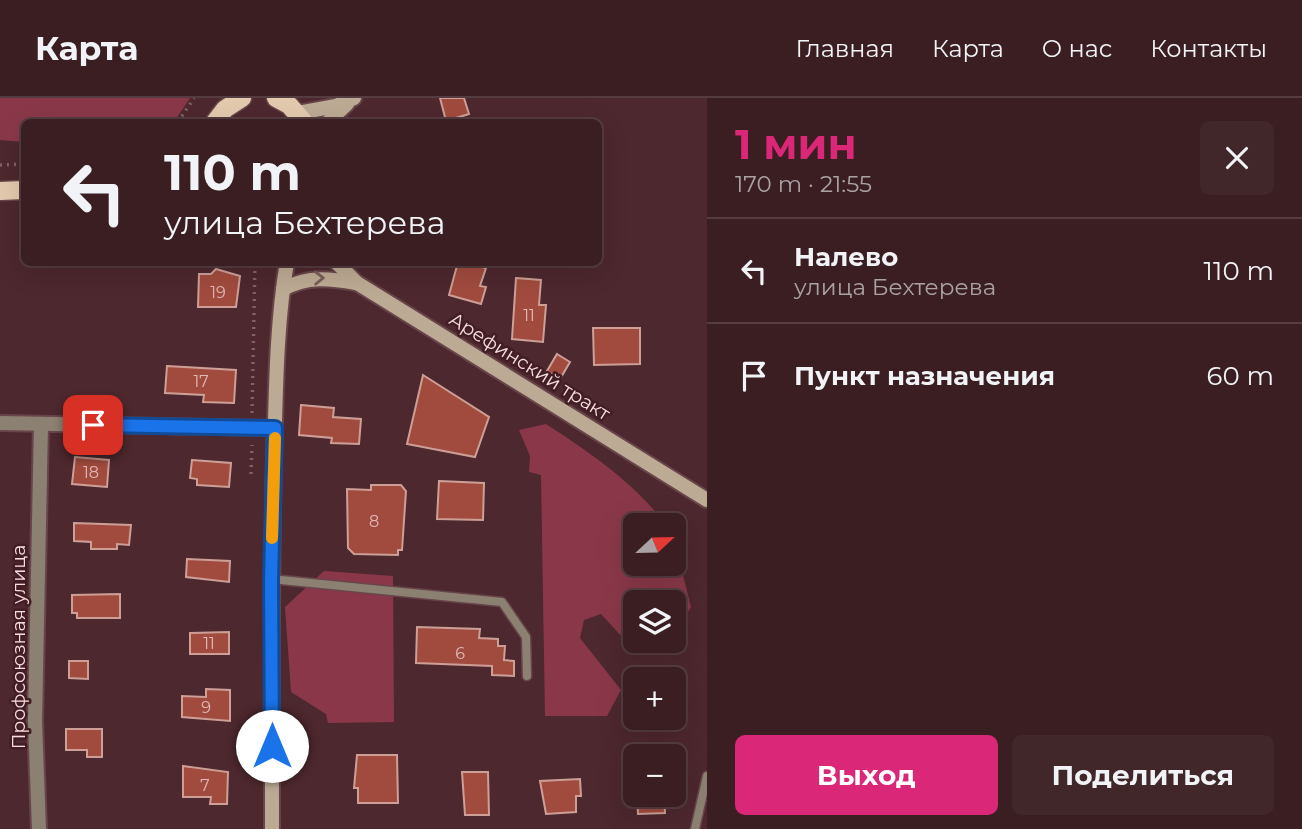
<!DOCTYPE html>
<html lang="ru">
<head>
<meta charset="utf-8">
<style>
	:root { --surface:#3a1e22; --page:#41272a; --text:#f1f3f6; --muted:#aba2a5; --line:#543c40; --accent:#db2777 }
	body { margin:0; font-family:Montserrat,sans-serif; background:var(--page); color:var(--text); height:100vh; display:flex; flex-direction:column; font-size:26px; white-space:nowrap }
	* { box-sizing:border-box; margin:0 }
	p { font-size:23px; color:var(--muted) }
	.icon { flex:none; width:38px; height:38px; fill:none; stroke:currentColor; stroke-width:2; stroke-linecap:round; stroke-linejoin:round }
	.map { position:relative; flex:1; overflow:hidden }
	.panel { display:flex; flex-direction:column; background:var(--surface); width:595px }
	.panel>* { flex:none }
	.hud { position:absolute; left:21px; top:21px; width:581px; height:147px; border-radius:10px; box-shadow:0 7px 28px #0002,0 0 0 2px var(--line); background:#3a1e22; color:var(--text); overflow:hidden }
	.needle { width:46px; rotate:68deg }
	.fabs { position:absolute; left:623px; top:415px; display:grid; gap:14px }
	.fabs a { display:grid; place-items:center; width:63px; height:63px; border-radius:10px; background:var(--surface); box-shadow:0 7px 28px #0002,0 0 0 2px var(--line); font-size:35px }
	.pin { position:absolute; display:grid; place-items:center; width:60px; height:60px; color:#fff; margin:-30px; border-radius:14px; box-shadow:0 4px 10px #0006 }
	.me { position:absolute; width:77px; margin:-38px; rotate:0deg; stroke-linejoin:round; filter:drop-shadow(0 0 5px #0008) }
	.turn { display:flex; align-items:center; gap:24px; height:147px; padding:0 28px; font-size:32px }
	.turn .icon { width:91px; height:91px; stroke-width:2.5 }
	.turn b { display:block; font-size:49px; line-height:60px }
	.round { display:grid; place-items:center; flex:none; width:74px; height:74px; border-radius:10px; background:var(--page) }
	.summary { display:flex; align-items:center; justify-content:space-between; height:119px; padding:0 28px }
	h1 { font-size:42px; font-weight:700; line-height:52px; color:var(--accent) }
	.cta { display:flex; gap:14px; margin-top:auto; padding:14px 28px }
	.cta a { flex:1; height:80px; border-radius:10px; background:var(--accent); color:#fff; font-size:28px; font-weight:700; line-height:80px; text-align:center }
	.cta a+a { background:var(--page); color:var(--text) }
	ul { padding:0; list-style:none }
	li { display:flex; align-items:center; gap:21px; height:105px; padding:0 28px; border-top:2px solid var(--line) }
	li div { flex:1 }
	li b { display:block; font-size:26px }
	li em { font-style:normal }
	header { display:flex; align-items:center; gap:42px; box-sizing:border-box; height:98px; padding:0 35px; background:var(--surface); border-bottom:2px solid var(--line) }
	header strong { font-size:33px }
	nav { display:flex; gap:38px; margin-inline-start:auto; font-size:24px }
	main { display:flex; flex:1; min-height:0 }
	.map>svg:first-child { display:block }
	.green { fill:#8a3849 }
	.building { fill:#a14b3e; stroke:#cd9f97; stroke-width:2 }
	.lines { fill:none; stroke-linecap:round; stroke-linejoin:round }
	.lane-casing { stroke:#68454a; stroke-width:11 }
	.street-casing { stroke:#68454a; stroke-width:18 }
	.secondary-casing { stroke:#68454a; stroke-width:18 }
	.primary-casing { stroke:#68454a; stroke-width:21 }
	.path { stroke:#826166; stroke-width:3.5; stroke-dasharray:2 5; stroke-linecap:butt }
	.lane { stroke:#8c8072; stroke-width:8 }
	.street { stroke:#8c8072; stroke-width:14 }
	.secondary { stroke:#bdaa94; stroke-width:14 }
	.primary { stroke:#e3caae; stroke-width:18 }
	.oneway { stroke:#795d56 }
	.route-casing { stroke:#114b97; stroke-width:18 }
	.route { stroke:#1a73e8; stroke-width:12 }
	.slow { stroke:#f59e0b; stroke-width:12 }
	.labels { text-anchor:middle; stroke-width:5; stroke-linejoin:round; paint-order:stroke }
	.number-label { font-size:16px; fill:#e1b8b8 }
	.street-label { font-size:19px; fill:#f6dde0; stroke:#421e24 }
</style>
</head>
<body>
<header>
<strong>Карта</strong>
<nav><a>Главная</a><a>Карта</a><a>О нас</a><a>Контакты</a></nav>
</header>
<main>
<div class="map">
<svg width="707" height="731" viewBox="0 0 707 731">
	<rect width="100%" height="100%" fill="#4d282e"/>
	<!-- green -->
	<g class="green">
		<path d="M0,0h190l-16,24h-150v20l-24,-2z"/>
		<path d="M546,326c43,28 89,59 120,101h-31v39h39v-24l17,67 -11,18 -6,5v-28h-39v38l22,1 -8,5 -25,-7 -23,-25 -17,6 -4,18 41,52 -14,26h-62l-4,-241 -12,-3 1,-16 -11,-26z"/>
		<path d="M324,473l69,5 1,146 -66,1 -2,-9 -35,-22 -6,-85z"/>
	</g>
	<!-- building -->
	<g class="building">
		<path d="M440,0h24l5,16 -23,7z"/>
		<path d="M458,164h17l-1,3 12,3 -6,18 6,1 -5,17 -32,-9z"/>
		<path d="M216,171l24,7 -4,31h-38l1,-33h12z"/>
		<path d="M516,180l25,2 -2,25h7l-3,37 -31,-3z"/>
		<path d="M593,230h47v36l-46,1z"/>
		<path d="M557,256l13,8 -10,17 -13,-8z"/>
		<path d="M167,268l69,4 -2,33 -31,-1 1,-7 -39,-2z"/>
		<path d="M423,277l66,42 -14,40 -68,-13z"/>
		<path d="M301,307l33,3 -1,9 28,2 -2,25 -28,-1 1,-5 -33,-3z"/>
		<path d="M75,359l34,3 -2,27 -35,-3z"/>
		<path d="M192,362l39,3 -2,24 -32,-2v-6l-7,-1z"/>
		<path d="M439,383l45,2 -1,37 -46,-1z"/>
		<path d="M371,387h30l5,6 -4,59h-4v5l-44,-1 -6,-6 -1,-59 24,1z"/>
		<path d="M74,425l57,2 -2,20 -12,-1v5h-26v-7l-17,-1z"/>
		<path d="M187,461l43,2 -1,21 -43,-5z"/>
		<path d="M120,496v24h-43v-5h-5v-18z"/>
		<path d="M417,529l63,2 -1,9 19,1v7h7l-1,14 10,1v15l-22,-1v-9l-76,-3z"/>
		<path d="M229,534v22h-39v-21z"/>
		<path d="M69,563h19v18l-19,-1z"/>
		<path d="M206,591l24,1v31l-48,-4v-21l24,1z"/>
		<path d="M66,631h36v28h-15v-7h-21z"/>
		<path d="M357,657h40l1,48h-40v-15h-4z"/>
		<path d="M183,668l45,6 -1,32h-17l1,-7h-28z"/>
		<path d="M462,674h26l1,43h-24z"/>
		<path d="M580,681l1,17h-5v16l-30,2 -6,-33z"/>
		<path d="M637,696h27l1,19 -27,1z"/>
	</g>
	<g class="lines">
		<defs>
			<g id="lane">
				<path d="M271,481l231,23 24,35 1,39"/>
				<path d="M695,731l12,-53"/>
			</g>
			<g id="street">
				<path d="M0,325l275,5"/>
				<path d="M39,731l-4,-108 6,-297"/>
			</g>
			<g id="secondary">
				<path d="M298,15l38,-7 18,-8"/>
				<path d="M328,24l19,-18"/>
				<path d="M336,164l21,21 350,217"/>
				<path d="M283,191c25,-13 45,-11 73,-6"/>
				<path d="M272,731c0,-124 -1,-247 2,-371 2,-65 2,-132 13,-196"/>
			</g>
			<g id="primary">
				<path d="M276,0l13,7 15,17"/>
				<path d="M215,24l10,-13 17,-11"/>
				<path d="M0,93l24,-1"/>
			</g>
		</defs>
		<!-- lane casing -->
		<use href="#lane" class="lane-casing"/>
		<!-- street casing -->
		<use href="#street" class="street-casing"/>
		<!-- secondary casing -->
		<use href="#secondary" class="secondary-casing"/>
		<!-- primary casing -->
		<use href="#primary" class="primary-casing"/>
		<!-- path -->
		<g class="path">
			<path d="M178,24l16,-24"/>
			<path d="M0,67l24,-1"/>
			<path d="M252,315l3,-151"/>
			<path d="M251,376l1,-29"/>
		</g>
		<!-- lane -->
		<use href="#lane" class="lane"/>
		<!-- street -->
		<use href="#street" class="street"/>
		<!-- secondary -->
		<use href="#secondary" class="secondary"/>
		<!-- primary -->
		<use href="#primary" class="primary"/>
	</g>
	<!-- one-way arrows -->
	<defs><path id="oneway-chevron" d="M-2-3.5L2.5 0L-2 3.5" fill="none" stroke-width="1.6" stroke-linecap="round" stroke-linejoin="round" transform="scale(1.75)"/></defs>
	<use class="oneway" href="#oneway-chevron" transform="translate(319 180) rotate(-1)"/>
	<g class="lines">
		<defs>
			<path id="route" d="M93,327l182,3 -4,151 1,167"/>
		</defs>
		<!-- route casing -->
		<use href="#route" class="route-casing"/>
		<!-- route -->
		<use href="#route" class="route"/>
		<!-- slow -->
		<path class="slow" d="M272,440l3,-100"/>
	</g>
	<g class="labels">
		<!-- number labels -->
		<g class="number-label">
			<text x="218" y="200">19</text>
			<text x="529" y="223">11</text>
			<text x="201" y="289">17</text>
			<text x="91" y="380">18</text>
			<text x="374" y="429">8</text>
			<text x="209" y="551">11</text>
			<text x="460" y="561">6</text>
			<text x="206" y="615">9</text>
			<text x="205" y="693">7</text>
		</g>
		<!-- street labels -->
		<g class="street-label">
			<text transform="translate(530 268) rotate(32)" y="7">Арефинский тракт</text>
			<text transform="translate(18 549) rotate(-90)" y="7">Профсоюзная улица</text>
		</g>
	</g>
</svg>
<div class="fabs">
<a><svg class="needle" viewBox="-14 -14 28 28"><path d="M0-13l5 13h-10z" fill="#e53935"/><path d="M0 13l5-13h-10z" fill="#aba2a5"/></svg></a>
<a><svg class="icon" aria-label="layers" viewBox="0 0 24 24"><path d="M12 4l9 5-9 5-9-5zM3 14l9 5 9-5"/></svg></a>
<a>+</a>
<a>−</a>
</div>
<div class="pin" style="left:93px;top:327px;background:#d93025"><svg class="icon" aria-label="arrive" viewBox="0 0 24 24"><path d="M6 21V4h12l-3 4 3 4H6"/></svg></div>
<svg class="me" style="left:272px;top:648px" viewBox="-20 -20 40 40"><circle r="19" fill="#fff"/><path d="M0-13L10 11 0 6-10 11z" fill="#1a73e8"/></svg>
<div class="hud">
<div class="turn"><svg class="icon" aria-label="left" viewBox="0 0 24 24"><path d="M17 20v-9H6M10 6l-5 5 5 5"/></svg><div><b>110 m</b>улица Бехтерева</div></div>
</div>
</div>
<section class="panel">
<div class="summary"><div><h1>1 мин</h1><p>170 m · 21:55</p></div><a class="round"><svg class="icon" aria-label="close" viewBox="0 0 24 24"><path d="M6 6l12 12M18 6L6 18"/></svg></a></div>
<ul>
<li><svg class="icon" aria-label="left" viewBox="0 0 24 24"><path d="M17 20v-9H6M10 6l-5 5 5 5"/></svg><div><b>Налево</b><p>улица Бехтерева</p></div><em>110 m</em></li>
<li><svg class="icon" aria-label="arrive" viewBox="0 0 24 24"><path d="M6 21V4h12l-3 4 3 4H6"/></svg><div><b>Пункт назначения</b></div><em>60 m</em></li>
</ul>
<div class="cta"><a>Выход</a><a>Поделиться</a></div>
</section>
</main>
</body>
</html>
